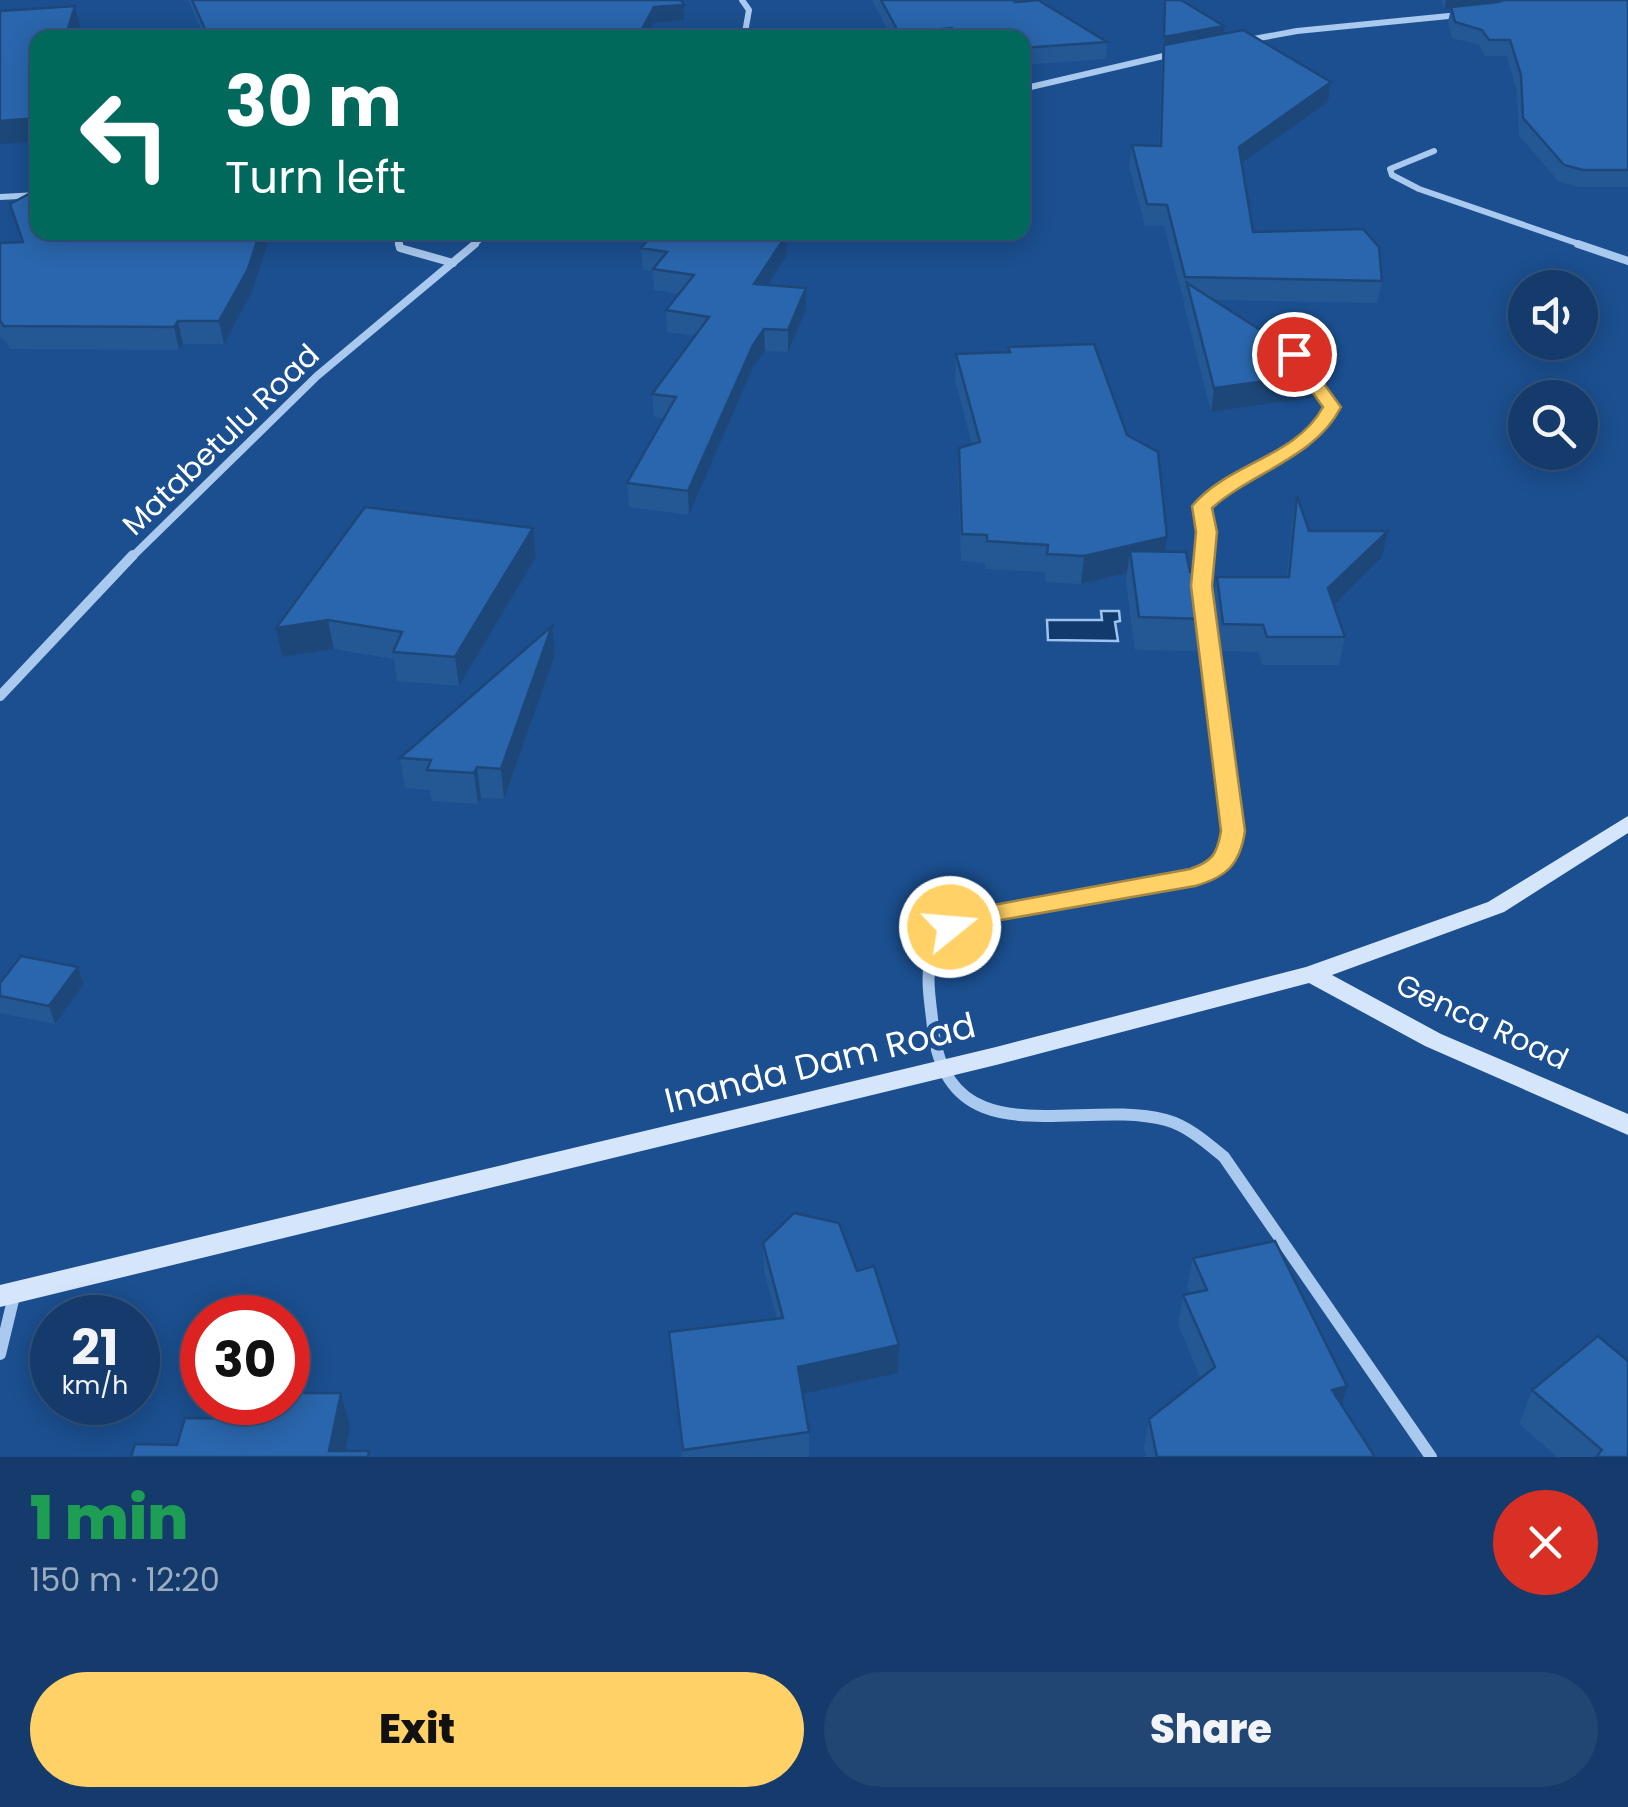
<!DOCTYPE html>
<html lang="en">
<head>
<meta charset="utf-8">
<style>
	:root { --surface:#143b6b; --page:#214673; --text:#f1f3f6; --muted:#9dadc1; --line:#33557e; --accent:#ffd166 }
	body { margin:0; font-family:Poppins,sans-serif; background:var(--page); color:var(--text); height:100vh; display:flex; flex-direction:column; font-size:38px; white-space:nowrap }
	* { box-sizing:border-box; margin:0 }
	p { font-size:32px; color:var(--muted) }
	.icon { flex:none; width:55px; height:55px; fill:none; stroke:currentColor; stroke-width:2; stroke-linecap:round; stroke-linejoin:round }
	.map { position:relative; height:1457px; overflow:hidden }
	.details { display:flex; flex-direction:column; background:var(--surface); flex:1 }
	.details>* { flex:none }
	.top-card { position:absolute; left:30px; top:30px; width:1000px; height:210px; border-radius:20px; box-shadow:0 5px 25px #0003,0 0 0 2px var(--line); background:#00695c; color:#fff; overflow:hidden }
	.buttons { position:absolute; left:1508px; top:270px; display:grid; gap:20px }
	.buttons a { display:grid; place-items:center; width:90px; height:90px; border-radius:50%; background:var(--surface); box-shadow:0 5px 25px #0003,0 0 0 2px var(--line); font-size:50px }
	.speed { position:absolute; left:30px; top:1295px; display:flex; gap:20px; font-size:50px; font-weight:700; text-align:center }
	.speed>* { display:grid; place-content:center; width:130px; height:130px; border-radius:50%; background:var(--surface); box-shadow:0 5px 25px #0003,0 0 0 2px var(--line); line-height:1 }
	.speed small { font-size:25px; font-weight:400 }
	.speed .limit { border:15px solid #d22; background:#fff; color:#111 }
	.pin { position:absolute; display:grid; place-items:center; width:85px; height:85px; color:#fff; margin:-42px; border:5px solid #fff; border-radius:50%; box-shadow:0 2px 10px #0007 }
	.me { position:absolute; width:110px; margin:-55px; rotate:73deg; stroke-linejoin:round; filter:drop-shadow(0 0 8px #0008) }
	.turn { display:flex; align-items:center; gap:35px; height:210px; padding:0 30px; font-size:45px }
	.turn .icon { width:130px; height:130px; stroke-width:2.5 }
	.turn b { display:block; font-size:70px; line-height:85px }
	.round { display:grid; place-items:center; flex:none; width:105px; height:105px; border-radius:52px; background:var(--page) }
	.summary { display:flex; align-items:center; justify-content:space-between; height:170px; padding:0 30px }
	h1 { font-size:60px; font-weight:800; line-height:75px; color:#1e9e55 }
	.cta { display:flex; gap:20px; margin-top:auto; padding:20px 30px }
	.cta a { flex:1; height:115px; border-radius:60px; background:var(--accent); color:#111; font-size:40px; font-weight:800; line-height:115px; text-align:center }
	.cta a+a { background:var(--page); color:var(--text) }
	.map>svg:first-child { display:block }
	.water { fill:#123a6d; stroke:#9cc4f0; stroke-width:2.5 }
	.lines { fill:none; stroke-linecap:round; stroke-linejoin:round }
	.street-far3 { stroke:#a9c9ee; stroke-width:6 }
	.street-far2 { stroke:#a9c9ee; stroke-width:8 }
	.street-far1 { stroke:#a9c9ee; stroke-width:10 }
	.street { stroke:#a9c9ee; stroke-width:12 }
	.secondary { fill:#d6e6fa; fill-rule:evenodd }
	.wall { fill:#245895 }
	.shaded-wall { fill:#1d4779 }
	.building { fill:#2a66ad; stroke:#1d4779; stroke-width:2.5 }
	.route { fill:#ffd166; stroke:#a68842; stroke-width:2.5 }
	.labels { text-anchor:middle; stroke-width:10; stroke-linejoin:round; paint-order:stroke }
	.street-label { font-size:30px; fill:#fff; stroke:#1b4f8f }
	.near-street-label { font-size:35px; fill:#fff; stroke:#1b4f8f }
</style>
</head>
<body>
<div class="map">
<svg width="1628" height="1457" viewBox="0 0 1628 1457">
	<rect width="100%" height="100%" fill="#1b4f8f"/>
	<!-- water -->
	<path class="water" d="M1101,611h18l1,10 -5,1 3,19 -70,-1 -1,-20h55z"/>
	<g class="lines">
		<!-- street-far3 -->
		<g class="street-far3">
			<path d="M742,0l7,10 -5,28"/>
			<path d="M1243,41l54,-10 162,-16"/>
			<path d="M1022,89l150,-35"/>
			<path d="M1434,151l-44,18 2,6 27,14 166,57"/>
			<path d="M0,197l38,-2"/>
			<path d="M395,232l4,14"/>
			<path d="M472,246l17,-14"/>
		</g>
		<!-- street-far2 -->
		<g class="street-far2">
			<path d="M399,244l1,4 53,15"/>
			<path d="M1578,244l50,17"/>
			<path d="M131,558l186,-182 158,-132"/>
			<path d="M1204,558l-2,-51 29,-26 87,-50 14,-24 -23,-28"/>
		</g>
		<!-- street-far1 -->
		<g class="street-far1">
			<path d="M0,696l133,-141"/>
			<path d="M931,954l18,-22 31,-17 215,-38 27,-16 11,-30 -31,-245 2,-31"/>
		</g>
		<!-- street -->
		<g class="street">
			<path d="M933,952c-9,23 -2,52 0,76 15,133 147,69 233,92 22,6 41,23 58,37l207,300"/>
			<path d="M0,1354l15,-62"/>
		</g>
		<!-- secondary -->
		<path class="secondary" d="M1628,816v17l-124,79 -172,63 109,59 187,80v21l-203,-89 -116,-63 -313,82 -996,242v-22l996,-238 310,-80 182,-65z"/>
	</g>
	<!-- wall -->
	<g class="wall">
		<path d="M188,0h493l3,5v15l-30,3 -8,15h-441z"/>
		<path d="M872,0h142l93,42 -1,17 -84,6v-27h-130z"/>
		<path d="M1164,0l59,34 105,68 -87,61 12,69 129,49 -5,22 -164,-3 107,74 -4,23 -105,15 -27,-107 1,-6h-2l-19,-73h-19l-16,-60 3,-21 27,1z"/>
		<path d="M1442,0h186v187h-49l-20,-5 -40,-47 -2,-43 -10,-36h-22l-6,-11 -27,-7 -4,-16 3,-14 -7,1z"/>
		<path d="M10,204l28,28 233,2 -19,58 -28,52h-41l-4,6 -168,-1 -11,-13v-93l21,-1z"/>
		<path d="M787,234v21l-20,30 39,3v22l-18,42 -23,-1 -12,16 -64,148 -60,-8 -2,-24 37,-65 -10,-1 -2,-23 43,-58 -28,-4 -1,-22 13,-16 -25,-4 -1,-19 -10,-1 -2,-22z"/>
		<path d="M1008,347l157,205 25,20 16,47 -5,32 -66,-1 -9,-68 1,-9 -46,11 -36,-2v-10l-60,-3v-6l-24,-2 -3,-86 1,-27 13,-4 -17,-64 1,-26 52,-2z"/>
		<path d="M1297,496l12,35 73,26 -48,48 11,32 -6,28h-77l-3,-13 -40,-1 -6,-47 4,-27h70l5,-55z"/>
		<path d="M533,528l3,29 -77,129 -62,-5 -3,-22 -60,-10 -52,8 -6,-29z"/>
		<path d="M552,626l3,29 -51,144 -23,-1 -3,6 -46,-3 -2,-11 -25,-2 -5,-30z"/>
		<path d="M78,967l6,17 -29,40 -55,-11v-30z"/>
		<path d="M763,1243l94,28 42,74 -1,28 -96,21 7,38v25h-127l-13,-125 108,-13 -13,-48z"/>
		<path d="M1193,1258l149,147 33,52h-229l-2,-9 5,-29 52,-40 -23,-55 5,-29 7,-2 -3,-6z"/>
		<path d="M1532,1390l96,67h-71l-38,-33z"/>
	</g>
	<!-- shaded-wall -->
	<g class="shaded-wall">
		<path d="M1446,0h57l-12,4 -47,5z"/>
		<path d="M684,5v15l-30,3 -8,15h-9l17,-31z"/>
		<path d="M75,6l5,20 -3,12h-12z"/>
		<path d="M1224,26l-1,12 -60,12 1,-13z"/>
		<path d="M952,28l-1,10h-52v-5z"/>
		<path d="M1331,82l-3,20 -92,65 3,-20z"/>
		<path d="M38,118v23l-38,3v-23z"/>
		<path d="M260,232h10l1,2 -19,58 -28,52 -5,-23z"/>
		<path d="M787,234v21l-33,51v-22z"/>
		<path d="M806,288v22l-18,42v-22z"/>
		<path d="M178,321l5,23 -4,6 -5,-23z"/>
		<path d="M764,329l1,22 -12,16 -64,148 -1,-24 65,-146z"/>
		<path d="M1320,374l-4,23 -105,15 3,-24z"/>
		<path d="M533,528l3,29 -77,129 -4,-29z"/>
		<path d="M1388,531l-6,26 -59,59 5,-28z"/>
		<path d="M1167,537l-4,27 -33,-13 -3,22 -46,11 3,-28z"/>
		<path d="M328,620l6,29 -52,8 -6,-29z"/>
		<path d="M552,626l3,29 -51,144 -3,-30z"/>
		<path d="M477,767l4,31 -3,6 -4,-31z"/>
		<path d="M78,967l6,17 -29,40 -6,-18z"/>
		<path d="M899,1345l-1,28 -100,22v-28z"/>
		<path d="M1347,1386l-8,30 -7,-26z"/>
		<path d="M341,1393l9,34 -6,30 -15,-6z"/>
	</g>
	<!-- building -->
	<g class="building">
		<path d="M192,0h489l3,5 -30,2 -17,31h-428z"/>
		<path d="M881,0h133l1,2 23,-2 69,42 -85,6v-10h-63l-7,-10 -53,5z"/>
		<path d="M1165,0h16l43,26 -60,11z"/>
		<path d="M1504,0h124v170h-45l-19,-5 -41,-47 -2,-43 -11,-35h-21l-7,-10 -27,-8 -4,-15 47,-5z"/>
		<path d="M75,6l-10,32h-27v80l-38,3v-110z"/>
		<path d="M1243,30l88,52 -92,65 14,85 110,-3 16,18 3,34 -197,-4 -18,-72 -20,-1 -15,-59 29,1 3,-101z"/>
		<path d="M38,189v43h222l-12,37 -29,52h-41l-4,6 -170,-1 -4,-5v-78l23,-1 -13,-38z"/>
		<path d="M655,232h131l1,2 -33,50 52,4 -18,42 -24,-1 -11,16 -65,146 -61,-8 49,-86 -24,-3 57,-77 -43,-7 28,-35 -41,-6 14,-17 -26,-4z"/>
		<path d="M1187,283l125,80 8,11 -106,14z"/>
		<path d="M1094,344l33,91 31,17 9,85 -83,19 -37,-2 1,-9 -61,-4v-6l-25,-1 -3,-86 21,-6 -24,-88 54,-2 -2,-5z"/>
		<path d="M1297,496l12,35h79l-60,57 17,49h-78l-4,-12 -40,-1 -6,-47h72z"/>
		<path d="M365,507l168,21 -78,129 -62,-5 9,-20 -74,-12 -52,8z"/>
		<path d="M1130,551l56,1 4,20h10l6,47 -67,-2z"/>
		<path d="M552,626l-51,143 -24,-2 -3,6 -47,-3 4,-10 -31,-2z"/>
		<path d="M21,956l57,11 -29,39 -49,-10v-13z"/>
		<path d="M794,1213l45,10 18,48 17,-5 25,79 -101,22 11,65 -126,18 -14,-118 114,-14 -20,-75z"/>
		<path d="M1275,1241l72,145 -15,4 43,67h-218l-8,-38 66,-52 -32,-72 24,-5 -14,-32z"/>
		<path d="M1598,1336l30,25v96h-32l6,-7 -70,-60z"/>
		<path d="M288,1393h53l-12,58h40l-1,6h-237l4,-13 42,1 8,-27 79,1 4,-17h20z"/>
	</g>
	<!-- route -->
	<path class="route" d="M1294,349l6,2 41,56c-26,51 -87,64 -129,101l5,24 -5,54 33,245c-5,33 -18,46 -50,55l-211,37 -34,13 -9,-3 -4,-6 4,-6 30,-12 219,-40c23,-8 27,-15 31,-38l-30,-245 5,-54 -4,-26c36,-43 104,-49 131,-99l-38,-53z"/>
	<g class="labels">
		<!-- street labels -->
		<g class="street-label">
			<text transform="translate(221 440) rotate(-44)" y="10">Matabetulu Road</text>
			<text transform="translate(1482 1022) rotate(25)" y="10">Genca Road</text>
		</g>
		<!-- near-street labels -->
		<g class="near-street-label">
			<text transform="translate(820 1063) rotate(-14)" y="12">Inanda Dam Road</text>
		</g>
	</g>
</svg>
<div class="buttons">
<a><svg class="icon" aria-label="sound" viewBox="0 0 24 24"><path d="M4 9h4l5-4v14l-5-4H4zM17 9q2 3 0 6"/></svg></a>
<a><svg class="icon" aria-label="search" viewBox="0 0 24 24"><circle cx="10" cy="10" r="6"/><path d="M15 15l6 6"/></svg></a>
</div>
<div class="speed"><div>21<small>km/h</small></div><div class="limit">30</div></div>
<div class="pin" style="left:1294px;top:354px;background:#d93025"><svg class="icon" aria-label="arrive" viewBox="0 0 24 24"><path d="M6 21V4h12l-3 4 3 4H6"/></svg></div>
<svg class="me" style="left:950px;top:927px" viewBox="-20 -20 40 40"><circle r="17" fill="#ffd166" stroke="#fff" stroke-width="3"/><path d="M0-11L8 9 0 5-8 9z" fill="#fff"/></svg>
<div class="top-card">
<div class="turn"><svg class="icon" aria-label="left" viewBox="0 0 24 24"><path d="M17 20v-9H6M10 6l-5 5 5 5"/></svg><div><b>30 m</b>Turn left</div></div>
</div>
</div>
<section class="details">
<div class="summary"><div><h1>1 min</h1><p>150 m · 12:20</p></div><a class="round" style="background:#d93025;color:#fff"><svg class="icon" aria-label="close" viewBox="0 0 24 24"><path d="M6 6l12 12M18 6L6 18"/></svg></a></div>
<div class="cta"><a>Exit</a><a>Share</a></div>
</section>
</body>
</html>
